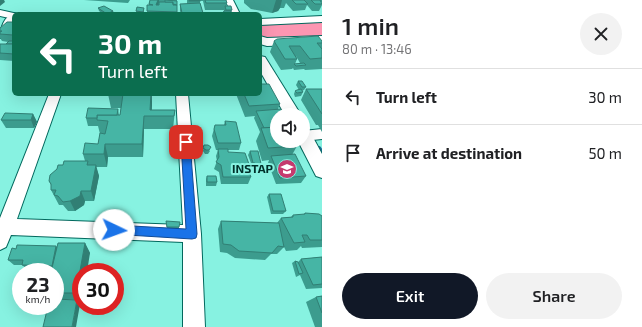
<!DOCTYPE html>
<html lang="en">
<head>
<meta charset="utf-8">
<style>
	:root { --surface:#fff; --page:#f2f2f2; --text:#202124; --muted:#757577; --line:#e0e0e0; --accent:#111827 }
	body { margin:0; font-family:"Exo 2",sans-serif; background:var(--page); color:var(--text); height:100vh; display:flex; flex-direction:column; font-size:15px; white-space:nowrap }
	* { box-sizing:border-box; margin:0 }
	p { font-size:13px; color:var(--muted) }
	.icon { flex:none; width:22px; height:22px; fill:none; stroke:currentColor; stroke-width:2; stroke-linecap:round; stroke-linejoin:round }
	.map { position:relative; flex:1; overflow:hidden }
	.details { display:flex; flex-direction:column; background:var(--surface); width:320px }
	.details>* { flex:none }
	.hud { position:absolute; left:12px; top:12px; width:250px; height:84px; border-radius:6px; box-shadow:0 4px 16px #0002; background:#0b6e4f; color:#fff; overflow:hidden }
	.controls { position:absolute; left:270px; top:108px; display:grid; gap:8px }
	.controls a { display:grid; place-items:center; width:40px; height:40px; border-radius:50%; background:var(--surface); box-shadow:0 4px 16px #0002; font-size:20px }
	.speed { position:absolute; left:12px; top:263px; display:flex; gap:8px; font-size:20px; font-weight:700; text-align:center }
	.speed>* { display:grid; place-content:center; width:52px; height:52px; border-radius:50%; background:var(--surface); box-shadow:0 4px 16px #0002; line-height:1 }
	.speed small { font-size:10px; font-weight:400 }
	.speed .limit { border:6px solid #d22; background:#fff; color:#111 }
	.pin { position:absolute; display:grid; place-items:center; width:34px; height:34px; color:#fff; margin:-17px; border-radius:8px; box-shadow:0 2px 6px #0006 }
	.me { position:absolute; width:44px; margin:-22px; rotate:93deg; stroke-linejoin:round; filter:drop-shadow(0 0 3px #0008) }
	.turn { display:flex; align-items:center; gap:14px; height:84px; padding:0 20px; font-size:18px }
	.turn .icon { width:52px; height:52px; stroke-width:2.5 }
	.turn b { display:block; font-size:28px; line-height:34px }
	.round { display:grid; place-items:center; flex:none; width:42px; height:42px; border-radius:21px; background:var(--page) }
	.overview { display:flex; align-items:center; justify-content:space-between; height:68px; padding:0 20px }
	h1 { font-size:24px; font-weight:600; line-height:30px }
	.cta { display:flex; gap:8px; margin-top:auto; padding:8px 20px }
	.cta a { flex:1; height:46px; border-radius:24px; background:var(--accent); color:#fff; font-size:16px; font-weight:600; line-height:46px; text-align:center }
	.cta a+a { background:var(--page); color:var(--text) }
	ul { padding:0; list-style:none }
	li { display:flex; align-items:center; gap:12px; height:56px; padding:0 20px; border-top:1px solid var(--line) }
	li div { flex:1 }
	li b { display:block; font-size:15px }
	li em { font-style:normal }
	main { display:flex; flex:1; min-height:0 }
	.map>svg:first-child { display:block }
	.green { fill:#fc96b2 }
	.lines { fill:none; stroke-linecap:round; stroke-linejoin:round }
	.stream { stroke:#1a6c96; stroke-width:4 }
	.minor-casing { stroke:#02685d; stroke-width:2 }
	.major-casing { stroke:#02685d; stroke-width:2 }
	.minor { fill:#fff; fill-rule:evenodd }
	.major { fill:#fff; fill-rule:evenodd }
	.wall { fill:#3c9c8e; fill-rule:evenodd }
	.shaded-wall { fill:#317f74 }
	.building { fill:#46b5a5; stroke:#317f74 }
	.route { fill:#1a73e8; stroke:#114b97 }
	.labels { text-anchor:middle; stroke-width:4; stroke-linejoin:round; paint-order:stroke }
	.poi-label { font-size:12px; font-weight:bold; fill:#00302a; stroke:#87f2e1; text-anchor:end }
</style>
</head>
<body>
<main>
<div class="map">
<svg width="322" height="327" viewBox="0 0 322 327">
	<rect width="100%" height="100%" fill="#87f2e1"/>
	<!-- green -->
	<path class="green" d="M322,21v16l-62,1v-14z"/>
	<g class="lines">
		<!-- stream -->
		<path class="stream" d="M319,148l3,4"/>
		<defs>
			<g id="minor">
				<path d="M225,0h8l7,14h-8z"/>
				<path d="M14,13l3,1h-3v8l-11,15 -3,1c0,-9 4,-22 14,-25z"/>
				<path d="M49,94h12l-44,125 166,6 -7,-131h12l13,140 4,93h-22v-85l-172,-7 -5,12 -6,3v-32z"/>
				<path d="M322,129v10l-19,2v-10z"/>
			</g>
			<g id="major">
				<path d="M0,10l18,4h-4v5l-14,-3z"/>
				<path d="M322,16v6l-62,3v-6z"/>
				<path d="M260,36l7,2 55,-2v8l-55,2 -7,-2z"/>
				<path d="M260,56l5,1 36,58h-16l-25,-44z"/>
				<path d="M303,128l6,2 13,24v24l-6,-2 -18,-35h5z"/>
			</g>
		</defs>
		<!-- minor casing -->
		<use href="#minor" class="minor-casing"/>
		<!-- major casing -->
		<use href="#major" class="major-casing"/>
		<!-- minor -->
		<use href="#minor" class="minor"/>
		<!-- major -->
		<use href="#major" class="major"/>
	</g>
	<!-- wall -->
	<g class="wall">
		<path d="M84,0h46l-2,3z"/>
		<path d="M150,0h27v14h-30v-3z"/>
		<path d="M187,0h39l1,3 -1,3 6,4 -1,3v1h-8l1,-4h-19l-2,-9h-3v2l3,11h-22l-1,-3v-7h7z"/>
		<path d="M244,0h78v2h-1l1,3 -3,6h-7l-5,-6 -2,5 -12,1 -7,-8 -2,5h-4l-2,3 -6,2 -21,-4 -7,-6z"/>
		<path d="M98,8l15,3 1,3h-11l-4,-3z"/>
		<rect x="136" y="11" width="8" height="3"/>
		<path d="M14,22v39l-14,-1v-16h6l2,-2 -6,-1 -2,-3v-10z"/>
		<path d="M322,40v29l-17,1 -1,-1 -10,1 -1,-2 -1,1 -11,1 -11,-18 4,-11h48zM296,56l4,7 -5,1 2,-5z"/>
		<path d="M298,81l8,6 -2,3 -2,1 1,1 -2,4 -6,1 -1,-3 1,-3 4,-1 -3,-5z"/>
		<path d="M306,89h16v43l-4,-7h-2l-15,-25z"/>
		<path d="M108,94h44v16h23l-2,19h-29l-1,28h-35l-1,10h-11l3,9 -5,25h-9l-1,4 -9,6h-7l-5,-6h-4l-8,-15v-5l-2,-4 14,-16 22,-4 -2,-7 15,-10 2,-10 -2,-8h-10l-2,-8 32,-9 1,6h1l1,-7h-10z"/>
		<path d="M236,94h24l20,10 -2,5 -1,6 20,31 -5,9 14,21 -5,7 -25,1 -8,-21 1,-3 -7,1 -6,-20 4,-9 -6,-14 1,-2 -10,1z"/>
		<path d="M33,114l4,8 -3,6h-28l-5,-8z"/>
		<path d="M225,121l16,22 -2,7h-11v2l21,19 2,6 -3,7h-27l-2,-12 -5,-3 3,-8 -1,-5 2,-6h-2l-4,-14 3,-11h9z"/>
		<path d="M204,145l6,6 -2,3h-3l-2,-3z"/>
		<path d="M250,151l12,17 -1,4 -6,-1 -1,-4 -2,-1 -4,-11z"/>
		<path d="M207,176l10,6 -1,4h-10v-7z"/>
		<path d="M269,194l17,17 -3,3h-12l-4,-17z"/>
		<path d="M305,213l17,3v31l-20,1 -1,-2 -4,4 -11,1 -2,-4 -7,7h-6l-6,6 -30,-2 -8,-5 -7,-1 -2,-23 3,-8 56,2 4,-5 10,-1 2,-2h10z"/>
		<path d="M166,221l13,6v3h-12z"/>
		<path d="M85,243l5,10 -9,19v28l-26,-1v-27l-3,-2h-24l-6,-5h-8l-6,-5 8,-11 40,-3 1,2z"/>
		<path d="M322,257v31l-16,1 -6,-14 -4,2 -4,-14 3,-2 3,1 3,-3z"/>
		<path d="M322,296v31h-7l-9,-25 10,-5z"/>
	</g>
	<!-- shaded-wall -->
	<g class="shaded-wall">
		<path d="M0,0h4l1,2 -5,4z"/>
		<path d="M158,0h1v2l-3,10v-7z"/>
		<path d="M276,0h6l-2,8 -2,3 -6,2z"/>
		<path d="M113,11l1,3h-7z"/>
		<path d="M152,94v11l-1,11 -1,-6z"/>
		<path d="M33,114l4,8 -3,6 -3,-8z"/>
		<path d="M144,116v13l-1,28 -1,-13z"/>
		<path d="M105,144l3,13 -1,10 -3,-13z"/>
		<path d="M96,165l3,11 -5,25 -3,-10z"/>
		<path d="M81,191l4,10 -1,4 -9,6 -5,-10z"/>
		<path d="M85,243l5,10 -3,19h-6v27l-5,-6z"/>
		<path d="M56,246l4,6 -4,18 -4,-4z"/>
		<path d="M77,300l3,4 -4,23h-4z"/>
	</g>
	<!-- building -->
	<g class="building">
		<path d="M150,0h8l-2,5h3v-3h14v3h4v7l-30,-1v-6h6l-4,-1z"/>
		<path d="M165,0l12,1v4l-4,-1v-2h-8z"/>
		<rect x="189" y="0" width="11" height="1"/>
		<path d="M205,0h21l1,3h-21z"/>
		<path d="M292,0h12l4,4h-12z"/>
		<path d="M311,0h9l2,4h-7z"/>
		<path d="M200,3l3,10h-21l-2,-9z"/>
		<path d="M104,6l9,5 -6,3 -9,-6z"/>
		<path d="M225,6h6l1,4h-6z"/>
		<path d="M137,7l7,1 -1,4 -7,-1z"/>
		<path d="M224,11h7v3h-6l-2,-1z"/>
		<path d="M7,22h7v12l-1,1 -13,-1v-2l2,-1h-2v-3z"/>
		<path d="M318,36l4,5v2h-5l5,6v9l-12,1 -10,-13h-11l8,13h-12l-11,-18 3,-2z"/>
		<path d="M9,41h5v3h-8z"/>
		<path d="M0,44h14v10l-14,-1z"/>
		<path d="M304,63l2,2 -10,1 -2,-2z"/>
		<path d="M298,81h4l4,6h-4z"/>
		<path d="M260,84h9l11,20 -31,2 -5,-12h16z"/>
		<path d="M301,89l2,3 -6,1 -2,-2 2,-1z"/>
		<path d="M306,89h16v25z"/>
		<path d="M108,94h43l-1,16h25l-1,6h-30l-2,28h-37l-1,10h-21l2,-11 13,1 2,-11 5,1 3,-13 -11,-1v-5h23l3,-21z"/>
		<path d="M88,108l30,1 -1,6h-20v3h-11z"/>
		<path d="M281,109l3,6h-7v12l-13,1 -8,-17z"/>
		<path d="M5,113l28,1 -2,6h-30z"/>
		<path d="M225,121l11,1 5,21h-23l-4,-14 1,-4h11z"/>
		<path d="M277,127v14h18l2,5 -29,2 -7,-20z"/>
		<path d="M204,145h4l3,2 -2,3h-3l-3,-2z"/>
		<path d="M218,149h10v3l17,1 5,14 -2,3 3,7h-28l-2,-12 -5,-3 3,-5z"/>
		<path d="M250,151h8l4,17h-5l-2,-5h-2z"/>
		<path d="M295,154l11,22 -26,2 -9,-22z"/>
		<path d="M64,161h24l-1,4h9l-5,26h-10l-1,5 -10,5 -7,1 -5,-6 -4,-1 2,-5h-5v-6l-2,-3 1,-6 7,-6 1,-4h5z"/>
		<path d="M207,176h9l1,6h-10z"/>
		<path d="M269,194h12l5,17h-13z"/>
		<path d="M305,213l14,1 3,2v24h-12l-3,-5h-5l3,7 -11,1 -13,-25 12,-1v-2l12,-1z"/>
		<path d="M166,221l14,1 -1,5h-12z"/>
		<path d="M221,221l58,2 5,24 -6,-1 -6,7 -33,-2 -8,-6 -8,-1z"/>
		<path d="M58,243h27l-9,50h-21v-21h-4z"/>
		<path d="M17,245l39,1 -4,20 -30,-1 1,-5h-15l4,-12 4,1z"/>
		<path d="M322,257v27l-9,1 -12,-26z"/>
		<path d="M295,261l3,1 5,11 -4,1z"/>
		<path d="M322,296v17l-6,-16z"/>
		<path d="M55,299l22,1 -5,27h-29l5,-21h7z"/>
	</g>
	<!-- route -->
	<path class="route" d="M186,139l4,3 7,92 -1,4 -4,1 -81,-5 -2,-4 2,-3 3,-2 72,4 -5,-87z"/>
	<!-- icons -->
	<defs>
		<symbol id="school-disc" viewBox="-11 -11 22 22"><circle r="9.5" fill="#c63a6e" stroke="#87f2e1"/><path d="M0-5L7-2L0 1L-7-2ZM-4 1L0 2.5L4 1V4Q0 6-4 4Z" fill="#fff"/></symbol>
	</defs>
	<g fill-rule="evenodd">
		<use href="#school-disc" x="276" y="158" width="22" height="22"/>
	</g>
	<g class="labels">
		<!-- poi labels -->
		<g class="poi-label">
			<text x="273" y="173">INSTAP</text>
		</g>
	</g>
</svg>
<div class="controls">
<a><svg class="icon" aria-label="sound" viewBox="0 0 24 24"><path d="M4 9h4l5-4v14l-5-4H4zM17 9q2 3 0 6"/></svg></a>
</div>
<div class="speed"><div>23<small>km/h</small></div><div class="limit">30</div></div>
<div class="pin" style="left:186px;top:142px;background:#d93025"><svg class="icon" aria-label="arrive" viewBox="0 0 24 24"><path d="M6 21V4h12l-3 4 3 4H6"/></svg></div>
<svg class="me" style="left:114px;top:230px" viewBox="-20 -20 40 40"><circle r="19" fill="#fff"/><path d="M0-13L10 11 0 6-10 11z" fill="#1a73e8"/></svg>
<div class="hud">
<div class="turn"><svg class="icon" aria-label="left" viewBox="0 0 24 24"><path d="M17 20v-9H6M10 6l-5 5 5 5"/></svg><div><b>30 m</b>Turn left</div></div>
</div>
</div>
<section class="details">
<div class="overview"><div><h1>1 min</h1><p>80 m · 13:46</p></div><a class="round"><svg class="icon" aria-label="close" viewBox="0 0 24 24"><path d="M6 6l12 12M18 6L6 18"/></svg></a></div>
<ul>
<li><svg class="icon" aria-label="left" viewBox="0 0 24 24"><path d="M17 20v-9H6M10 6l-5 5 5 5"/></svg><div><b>Turn left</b></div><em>30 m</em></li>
<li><svg class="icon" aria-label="arrive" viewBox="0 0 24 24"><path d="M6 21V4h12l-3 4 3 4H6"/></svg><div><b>Arrive at destination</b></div><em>50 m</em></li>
</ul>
<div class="cta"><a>Exit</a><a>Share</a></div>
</section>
</main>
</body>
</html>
